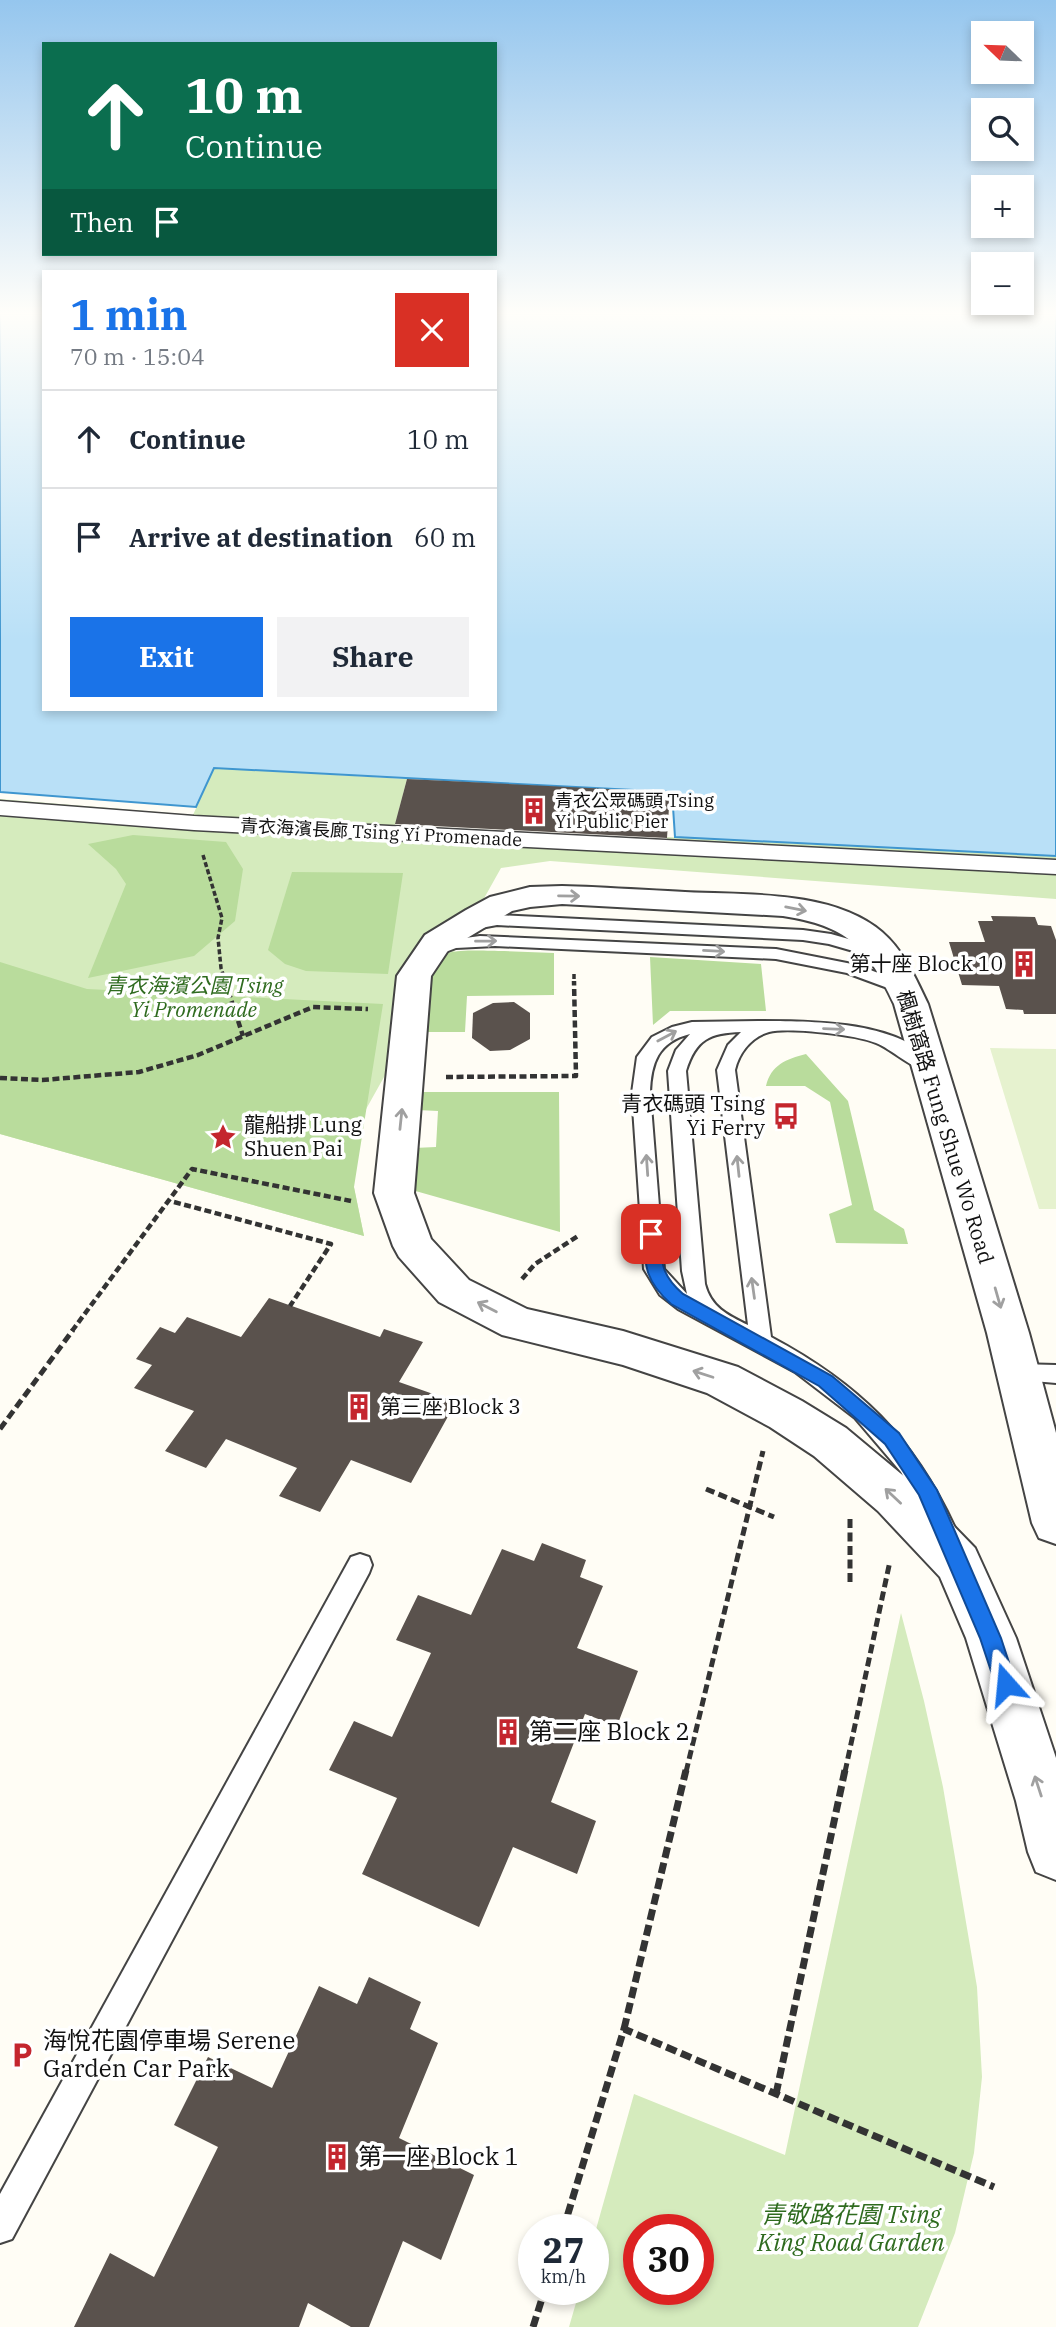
<!DOCTYPE html>
<html lang="en">
<head>
<meta charset="utf-8">
<style>
	:root { --surface:#fff; --page:#f2f2f3; --text:#1f2937; --muted:#747a83; --line:#e0e1e3; --accent:#1a73e8 }
	body { margin:0; font-family:"IBM Plex Serif","Noto Sans TC",serif; background:var(--page); color:var(--text); height:100vh; display:flex; flex-direction:column; font-size:26px; white-space:nowrap }
	* { box-sizing:border-box; margin:0 }
	p { font-size:23px; color:var(--muted) }
	.icon { flex:none; width:38px; height:38px; fill:none; stroke:currentColor; stroke-width:2; stroke-linecap:round; stroke-linejoin:round }
	.map { position:relative; flex:1; overflow:hidden }
	.panel { position:absolute; left:42px; top:270px; width:455px; height:441px; display:flex; flex-direction:column; background:var(--surface); border-radius:0px; box-shadow:0 4px 10px #0003 }
	.panel>* { flex:none }
	.banner { position:absolute; left:42px; top:42px; width:455px; height:214px; border-radius:0px; box-shadow:0 4px 10px #0003; background:#0b6e4f; color:#fff; overflow:hidden }
	.needle { width:46px; rotate:293deg }
	.tools { position:absolute; left:971px; top:21px; display:grid; gap:14px }
	.tools a { display:grid; place-items:center; width:63px; height:63px; border-radius:0px; background:var(--surface); box-shadow:0 4px 10px #0003; font-size:35px }
	.speed { position:absolute; left:518px; top:2214px; display:flex; gap:14px; font-size:35px; font-weight:700; text-align:center }
	.speed>* { display:grid; place-content:center; width:91px; height:91px; border-radius:50%; background:var(--surface); box-shadow:0 4px 10px #0003; line-height:1 }
	.speed small { font-size:18px; font-weight:400 }
	.speed .limit { border:10px solid #d22; background:#fff; color:#111 }
	.pin { position:absolute; display:grid; place-items:center; width:60px; height:60px; color:#fff; margin:-30px; border-radius:14px; box-shadow:0 4px 10px #0006 }
	.me { position:absolute; width:77px; margin:-38px; rotate:342deg; stroke-linejoin:round; filter:drop-shadow(0 0 5px #0008) }
	.turn { display:flex; align-items:center; gap:24px; height:147px; padding:0 28px; font-size:32px }
	.turn .icon { width:91px; height:91px; stroke-width:2.5 }
	.turn b { display:block; font-size:49px; line-height:60px }
	.then { display:flex; align-items:center; height:66px; padding:0 28px; background:#0003; gap:14px; font-size:26px }
	.round { display:grid; place-items:center; flex:none; width:74px; height:74px; border-radius:0px; background:var(--page) }
	.head { display:flex; align-items:center; justify-content:space-between; height:119px; padding:0 28px }
	h1 { font-size:42px; font-weight:700; line-height:52px; color:var(--accent) }
	.action { display:flex; gap:14px; margin-top:auto; padding:14px 28px }
	.action a { flex:1; height:80px; border-radius:0px; background:var(--accent); color:#fff; font-size:28px; font-weight:700; line-height:80px; text-align:center }
	.action a+a { background:var(--page); color:var(--text) }
	ul { padding:0; list-style:none }
	li { display:flex; align-items:center; gap:21px; height:98px; padding:0 28px; border-top:2px solid var(--line) }
	li div { flex:1 }
	li b { display:block; font-size:26px }
	li em { font-style:normal }
	.map>svg:first-child { display:block }
	.green { fill:#d5ebbd; fill-rule:evenodd }
	.forest { fill:#b9dc9c }
	.pitch { fill:#e6f2cf }
	.water { fill:#b9e0f7; stroke:#3f96cf; stroke-width:2 }
	.building { fill:#5a524d }
	.lines { fill:none; stroke-linecap:round; stroke-linejoin:round }
	.service-casing { stroke:#444; stroke-width:4 }
	.pedestrian-casing { stroke:#444; stroke-width:3 }
	.minor-casing { stroke:#444; stroke-width:4 }
	.path-far3 { stroke:#333; stroke-width:3.5; stroke-dasharray:5 2.5; stroke-linecap:butt }
	.path-far2 { stroke:#333; stroke-width:4.5; stroke-dasharray:7 3.5; stroke-linecap:butt }
	.path-far1 { stroke:#333; stroke-width:5; stroke-dasharray:9 4.5; stroke-linecap:butt }
	.path { stroke:#333; stroke-width:7; stroke-dasharray:11 5; stroke-linecap:butt }
	.service { fill:#fff; fill-rule:evenodd }
	.pedestrian { fill:#fff; fill-rule:evenodd }
	.minor { fill:#fff; fill-rule:evenodd }
	.path-bridge { stroke:#333; stroke-width:5; stroke-dasharray:9 4.5; stroke-linecap:butt }
	.oneway { stroke:#a0a0a0 }
	.route { fill:#1a73e8; stroke:#114b97; stroke-width:2 }
	.labels { text-anchor:middle; stroke-width:7; stroke-linejoin:round; paint-order:stroke }
	.far-poi-label { font-size:18px; fill:#111; stroke:#fff; text-anchor:start }
	.far-street-label { font-size:18px; fill:#111; stroke:#fff }
	.poi-label { font-size:21px; fill:#111; stroke:#fff; text-anchor:end }
	.park-label { font-size:21px; font-style:italic; fill:#2f6b1f; stroke:#fff }
	.street-label { font-size:21px; fill:#111; stroke:#fff }
	.near-poi-label { font-size:24px; fill:#111; stroke:#fff; text-anchor:start }
	.near-park-label { font-size:24px; font-style:italic; fill:#2f6b1f; stroke:#fff }
</style>
</head>
<body>
<div class="map">
<svg width="1056" height="2327" viewBox="0 0 1056 2327">
	<rect width="100%" height="100%" fill="#fffdf5"/>
	<!-- green -->
	<g class="green">
		<path d="M214,768l193,11 -13,50 273,15v-7l389,19v43l-506,-38 -49,7 -136,243 -12,72 11,53 -364,-102v-335l193,16z"/>
		<path d="M901,1613l23,88 19,86 34,200 5,90 -8,76 -19,80 -37,94h-349l11,-38h13v-49l41,-146 151,61zM639,2230h59v59h-59z"/>
	</g>
	<!-- forest -->
	<g class="forest">
		<path d="M133,835l93,7 17,27 -8,52 -41,35 -106,22 38,-94 -10,-15 -28,-25z"/>
		<path d="M292,872l111,1 -15,101 -82,-3 -21,-7 -17,-14z"/>
		<path d="M504,951l50,2v42l-87,1 -2,36h-40c2,-23 -4,-68 24,-79 12,-4 41,-2 55,-2z"/>
		<path d="M650,957l111,7 5,47h-96l-17,14z"/>
		<path d="M0,962l87,27 296,15 -29,183 10,49 -364,-102z"/>
		<path d="M806,1054l42,47 26,109 30,19 4,15 -72,-1 -7,-29 23,-9 -22,-103 -25,-16h-39c5,-21 20,-27 40,-32z"/>
		<path d="M419,1092h140l1,140 -148,-42 2,-42 22,-1 2,-36 -21,-1z"/>
	</g>
	<!-- pitch -->
	<path class="pitch" d="M990,1048l66,1v160h-17z"/>
	<!-- water -->
	<path class="water" d="M0,314h44v395h451v-395h561v542l-381,-19 -3,-45 -458,-24 -18,39 -196,-15z"/>
	<!-- building -->
	<g class="building">
		<path d="M407,779l263,13 -3,46 -272,-14z"/>
		<path d="M991,916l44,1 3,8 13,1 5,14v74h-32l-1,-4 -17,-1 -7,-23 -37,-1 -13,-43h36l-7,-21h15z"/>
		<path d="M514,1002l16,11v26l-20,11 -20,1 -18,-13 1,-25 20,-10z"/>
		<path d="M269,1298l111,39 4,-8 39,13 -24,40 57,20 -45,81 -60,-23 -31,52 -41,-16 18,-28 -71,-29 -20,29 -41,-17 29,-40 -60,-23 18,-23 -16,-6 24,-32 15,6 12,-16 54,20z"/>
		<path d="M542,1543l44,17 -6,17 23,9 -26,62 61,23 -21,55 -32,-12 -34,88 45,19 -19,53 -64,-27 -34,80 -117,-53 35,-76 -68,-28 25,-49 38,16 39,-84 -35,-13 22,-45 53,20 31,-66 32,12z"/>
		<path d="M369,1977l52,25 -11,27 28,14 -39,95 75,37 -33,85 -38,-19 -34,86h-18l-43,-24 -9,24h-225l36,-74 44,24 64,-130 -44,-22 34,-68 64,31 47,-102 38,18z"/>
	</g>
	<g class="lines">
		<defs>
			<g id="service">
				<path d="M497,915l306,15 28,4 56,16 2,4 -8,5 -52,-15 -26,-4 -306,-15 -27,5 -8,-5 2,-3z"/>
				<path d="M480,936l296,13 81,16 53,20 3,4 -9,5 -57,-21 -71,-14 -281,-13 -39,2 -21,8 -8,-5 16,-10z"/>
				<path d="M758,1021c50,0 146,-1 177,45l-3,4c-15,4 -40,-21 -56,-27 -19,-8 -87,-16 -107,-11 -18,5 -30,21 -34,38l36,267c88,47 142,100 184,191l-4,7 -8,3 -8,-3 -34,-63 -46,-54 -60,-46 -117,-63 -18,-14 -16,-26 -12,-176 5,-36 15,-20 20,-10 20,-5zM741,1032l-13,13 -11,25 31,255c-21,-10 -37,-18 -43,-41l-19,-213c10,-32 24,-38 55,-39zM690,1034l-14,16 -8,21 14,200 5,23 -23,-25 -14,-176c1,-30 8,-51 40,-59z"/>
				<path d="M1018,1364l38,1v18l-46,-4 -3,-6 3,-6z"/>
				<path d="M360,1554l9,3 3,8 -3,8 -357,666 -12,4v-49l351,-637z"/>
			</g>
			<path id="pedestrian" d="M0,801l194,15 862,44v14l-862,-44 -194,-15z"/>
			<path id="minor" d="M562,886c41,1 82,4 123,6 61,3 148,-2 197,40 22,19 34,47 46,72l101,329 27,100v111l-17,-6 -7,-15 -45,-190 -93,-329c-27,-58 -47,-78 -111,-88l-221,-12 -32,3 -18,4 -63,38 -18,27 -17,217 17,46 38,41 58,29 96,22 115,36 64,34 44,27 66,55 63,65 41,90 40,120v122l-20,-8 -8,-20 -12,-51 -50,-163 -26,-61 -62,-66 -64,-55 -44,-29 -63,-34 -84,-28 -121,-30 -63,-33 -40,-45 -6,-11 -19,-53 23,-217 28,-41 41,-25 24,-13 40,-10z"/>
		</defs>
		<!-- service casing -->
		<use href="#service" class="service-casing"/>
		<!-- pedestrian casing -->
		<use href="#pedestrian" class="pedestrian-casing"/>
		<!-- minor casing -->
		<use href="#minor" class="minor-casing"/>
		<!-- path-far3 -->
		<g class="path-far3">
			<path d="M203,855l19,63 -4,20 3,30 5,15"/>
			<path d="M574,974v9"/>
		</g>
		<!-- path-far2 -->
		<g class="path-far2">
			<path d="M225,981l18,55"/>
			<path d="M446,1077l130,-1 -2,-95"/>
			<path d="M0,1078l42,2 97,-8 59,-17 115,-48 55,2"/>
			<path d="M174,1202l157,42 -41,62"/>
			<path d="M522,1279l13,-15 43,-28"/>
			<path d="M72,1331l120,-162 159,32"/>
		</g>
		<!-- path-far1 -->
		<g class="path-far1">
			<path d="M0,1429l73,-99"/>
			<path d="M850,1519v64"/>
			<path d="M686,1772l77,-321"/>
			<path d="M845,1772l45,-211"/>
		</g>
		<!-- path -->
		<g class="path">
			<path d="M624,2029l62,-259"/>
			<path d="M776,2094l69,-324"/>
			<path d="M563,2230l61,-201 370,158"/>
			<path d="M533,2327l12,-38"/>
		</g>
		<!-- service -->
		<use href="#service" class="service"/>
		<!-- pedestrian -->
		<use href="#pedestrian" class="pedestrian"/>
		<!-- minor -->
		<use href="#minor" class="minor"/>
		<!-- path-bridge -->
		<path class="path-bridge" d="M706,1489l68,28"/>
	</g>
	<!-- one-way arrows -->
	<defs><path id="oneway-shaft" d="M-6 0H5M1.5-3L5.5 0L1.5 3" fill="none" stroke-width="1.6" stroke-linecap="round" stroke-linejoin="round" transform="scale(1.75)"/></defs>
	<g class="oneway">
		<use href="#oneway-shaft" transform="translate(569 896) rotate(1)"/>
		<use href="#oneway-shaft" transform="translate(796 909) rotate(11)"/>
		<use href="#oneway-shaft" transform="translate(486 941) rotate(-1)"/>
		<use href="#oneway-shaft" transform="translate(714 951) rotate(3)"/>
		<use href="#oneway-shaft" transform="translate(834 1029) rotate(2)"/>
		<use href="#oneway-shaft" transform="translate(667 1036) rotate(-28)"/>
		<use href="#oneway-shaft" transform="translate(401 1119) rotate(-84)"/>
		<use href="#oneway-shaft" transform="translate(647 1165) rotate(-94)"/>
		<use href="#oneway-shaft" transform="translate(738 1166) rotate(-96)"/>
		<use href="#oneway-shaft" transform="translate(753 1288) rotate(-98)"/>
		<use href="#oneway-shaft" transform="translate(998 1298) rotate(74)"/>
		<use href="#oneway-shaft" transform="translate(487 1307) rotate(-153)"/>
		<use href="#oneway-shaft" transform="translate(703 1374) rotate(-162)"/>
		<use href="#oneway-shaft" transform="translate(893 1496) rotate(-137)"/>
		<use href="#oneway-shaft" transform="translate(1038 1786) rotate(-108)"/>
	</g>
	<!-- sky -->
	<linearGradient id="sky" x2="0" y2="1"><stop stop-color="#95c6ee"/><stop offset="0.49" stop-color="#fffefa"/><stop offset="1" stop-color="#fffefa" stop-opacity="0"/></linearGradient>
	<rect width="1056" height="640" fill="url(#sky)"/>
	<!-- route -->
	<path class="route" d="M651,1227l8,7c3,28 1,40 24,60l149,82 67,57 38,57 64,148 15,46 -3,8 -7,3 -8,-3 -18,-54 -61,-143 -34,-51 -66,-58 -148,-82c-26,-23 -26,-38 -28,-70z"/>
	<!-- icons -->
	<defs>
		<symbol id="building-bare" viewBox="-9 -9 18 18"><path d="M-4-6H4V6H1V3H-1V6H-4ZM-2.5-4.3h1.7v1.8h-1.7ZM.8-4.3h1.7v1.8H.8ZM-2.5-1h1.7V.8h-1.7ZM.8-1h1.7V.8H.8Z" fill="#c4262e" stroke="#fff" stroke-width="2.5" paint-order="stroke"/></symbol>
		<symbol id="bus-bare" viewBox="-9 -9 18 18"><path d="M-5-6H5V4H4V6H2V4H-2V6H-4V4H-5ZM-3.5-4V0h7V-4ZM-3.5 1.2v1.5H-2V1.2ZM2 1.2v1.5H3.5V1.2Z" fill="#c4262e" stroke="#fff" stroke-width="2.5" paint-order="stroke"/></symbol>
		<symbol id="sight-bare" viewBox="-9 -9 18 18"><path d="M0-6L1.8-2.2L6-1.7L2.9 1.2L3.7 5.4L0 3.3L-3.7 5.4L-2.9 1.2L-6-1.7L-1.8-2.2Z" fill="#c4262e" stroke="#fff" stroke-width="2.5" paint-order="stroke"/></symbol>
		<symbol id="parking-bare" viewBox="-9 -9 18 18"><path d="M-3.5-5.5H1a3.5 3.5 0 0 1 0 7H-1V5.5H-3.5ZM-1-3.4V-.6H.8a1.4 1.4 0 0 0 0-2.8Z" fill="#c4262e" stroke="#fff" stroke-width="2.5" paint-order="stroke"/></symbol>
	</defs>
	<g fill-rule="evenodd">
		<use href="#building-bare" x="515" y="792" width="38" height="38"/>
		<use href="#building-bare" x="1005" y="945" width="38" height="38"/>
		<use href="#bus-bare" x="767" y="1097" width="38" height="38"/>
		<use href="#sight-bare" x="204" y="1118" width="38" height="38"/>
		<use href="#building-bare" x="340" y="1388" width="38" height="38"/>
		<use href="#building-bare" x="489" y="1713" width="38" height="38"/>
		<use href="#parking-bare" x="3" y="2036" width="38" height="38"/>
		<use href="#building-bare" x="318" y="2138" width="38" height="38"/>
	</g>
	<g class="labels">
		<!-- far-poi labels -->
		<g class="far-poi-label">
			<text x="555" y="807">青衣公眾碼頭 Tsing<tspan x="555" dy="21">Yi Public Pier</tspan></text>
		</g>
		<!-- far-street labels -->
		<g class="far-street-label">
			<text transform="translate(381 833) rotate(3)" y="6">青衣海濱長廊 Tsing Yi Promenade</text>
		</g>
		<!-- poi labels -->
		<g class="poi-label">
			<text x="1003" y="971">第十座 Block 10</text>
			<text x="765" y="1111">青衣碼頭 Tsing<tspan x="765" dy="24">Yi Ferry</tspan></text>
			<text x="244" y="1132" text-anchor="start">龍船排 Lung<tspan x="244" dy="24">Shuen Pai</tspan></text>
			<text x="380" y="1414" text-anchor="start">第三座 Block 3</text>
		</g>
		<!-- park labels -->
		<g class="park-label">
			<text x="194" y="993">青衣海濱公園 Tsing<tspan x="194" dy="24">Yi Promenade</tspan></text>
		</g>
		<!-- street labels -->
		<g class="street-label">
			<text transform="translate(945 1127) rotate(73)" y="7">楓樹窩路 Fung Shue Wo Road</text>
		</g>
		<!-- near-poi labels -->
		<g class="near-poi-label">
			<text x="529" y="1740">第二座 Block 2</text>
			<text x="43" y="2049">海悅花園停車場 Serene<tspan x="43" dy="28">Garden Car Park</tspan></text>
			<text x="358" y="2165">第一座 Block 1</text>
		</g>
		<!-- near-park labels -->
		<g class="near-park-label">
			<text x="851" y="2223">青敬路花園 Tsing<tspan x="851" dy="28">King Road Garden</tspan></text>
		</g>
	</g>
</svg>
<div class="tools">
<a><svg class="needle" viewBox="-14 -14 28 28"><path d="M0-13l5 13h-10z" fill="#e53935"/><path d="M0 13l5-13h-10z" fill="#747a83"/></svg></a>
<a><svg class="icon" aria-label="search" viewBox="0 0 24 24"><circle cx="10" cy="10" r="6"/><path d="M15 15l6 6"/></svg></a>
<a>+</a>
<a>−</a>
</div>
<div class="speed"><div>27<small>km/h</small></div><div class="limit">30</div></div>
<div class="pin" style="left:651px;top:1234px;background:#d93025"><svg class="icon" aria-label="arrive" viewBox="0 0 24 24"><path d="M6 21V4h12l-3 4 3 4H6"/></svg></div>
<svg class="me" style="left:1006px;top:1684px" viewBox="-20 -20 40 40"><path d="M0-17L14 15 0 8-14 15z" fill="#1a73e8" stroke="#fff" stroke-width="4"/></svg>
<div class="banner">
<div class="turn"><svg class="icon" aria-label="ahead" viewBox="0 0 24 24"><path d="M12 20V5M6 11l6-6 6 6"/></svg><div><b>10 m</b>Continue</div></div>
<div class="then">Then<svg class="icon" aria-label="arrive" viewBox="0 0 24 24"><path d="M6 21V4h12l-3 4 3 4H6"/></svg></div>
</div>
<section class="panel">
<div class="head"><div><h1>1 min</h1><p>70 m · 15:04</p></div><a class="round" style="background:#d93025;color:#fff"><svg class="icon" aria-label="close" viewBox="0 0 24 24"><path d="M6 6l12 12M18 6L6 18"/></svg></a></div>
<ul>
<li><svg class="icon" aria-label="ahead" viewBox="0 0 24 24"><path d="M12 20V5M6 11l6-6 6 6"/></svg><div><b>Continue</b></div><em>10 m</em></li>
<li><svg class="icon" aria-label="arrive" viewBox="0 0 24 24"><path d="M6 21V4h12l-3 4 3 4H6"/></svg><div><b>Arrive at destination</b></div><em>60 m</em></li>
</ul>
<div class="action"><a>Exit</a><a>Share</a></div>
</section>
</div>
</body>
</html>
